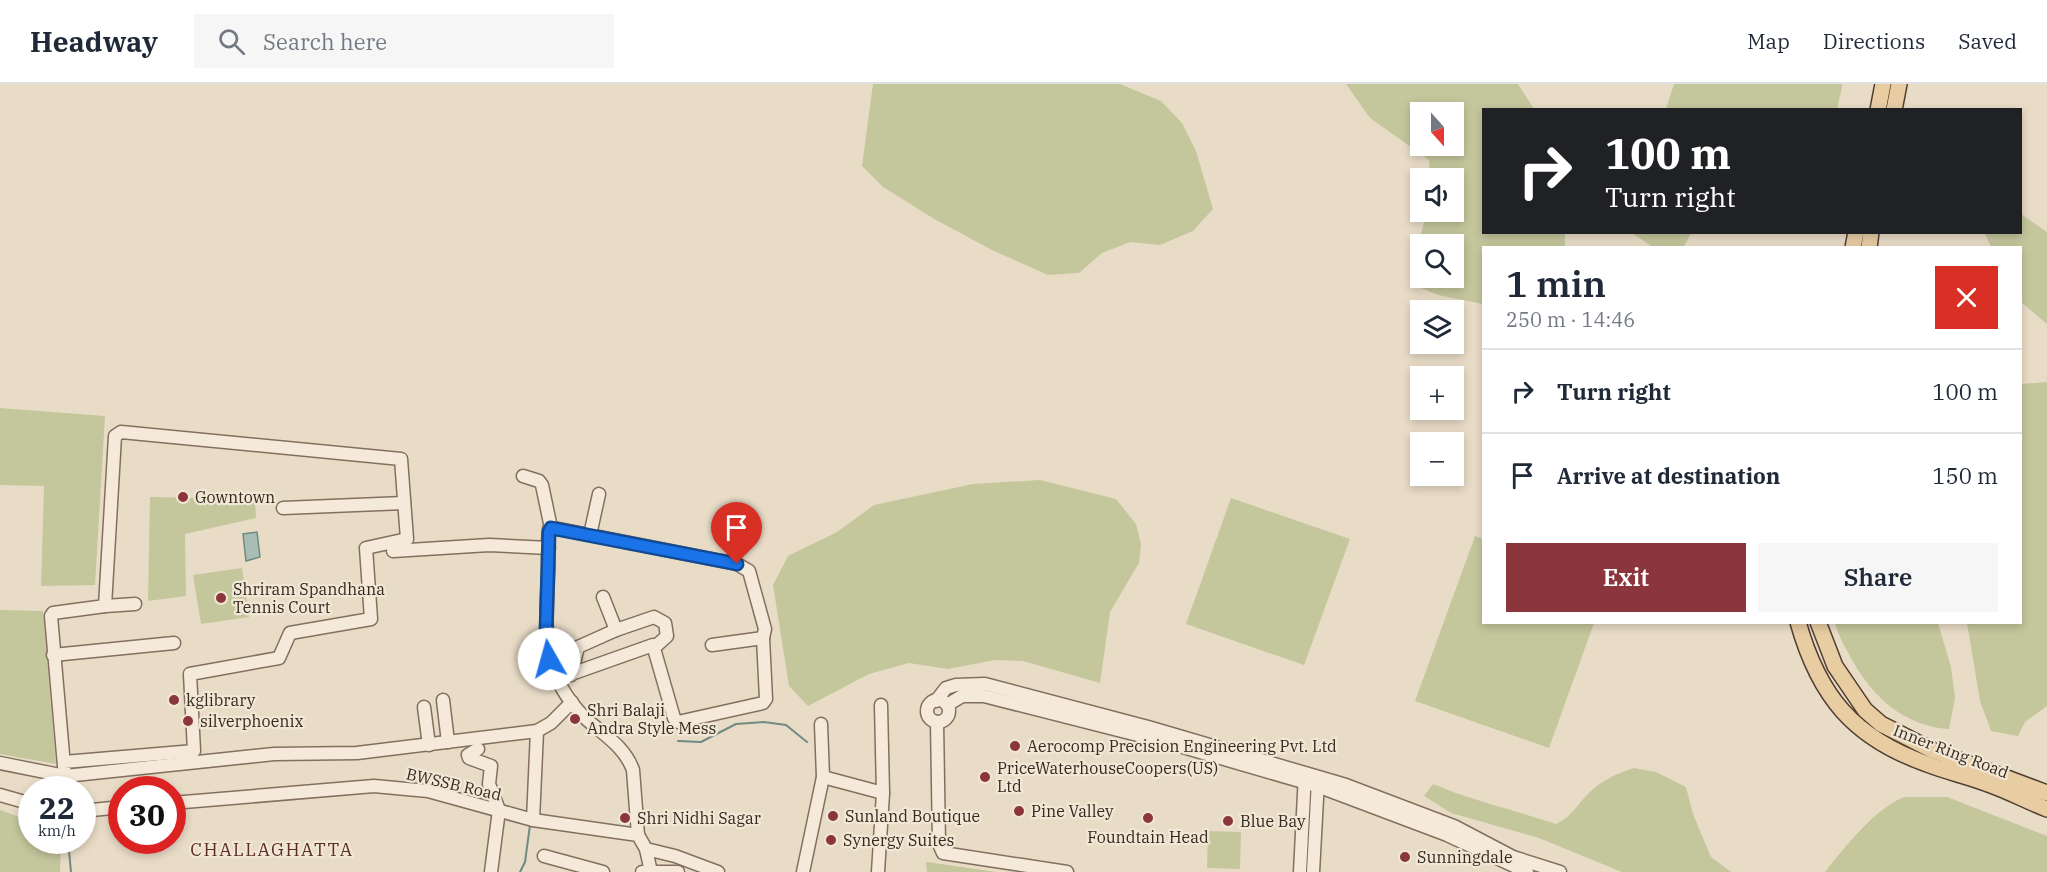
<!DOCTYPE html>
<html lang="en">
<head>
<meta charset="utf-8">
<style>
	:root { --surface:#fff; --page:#f6f6f7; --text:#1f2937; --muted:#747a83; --line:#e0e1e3; --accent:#8b353c }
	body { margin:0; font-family:"IBM Plex Serif",serif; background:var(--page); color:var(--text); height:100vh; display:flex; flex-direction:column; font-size:22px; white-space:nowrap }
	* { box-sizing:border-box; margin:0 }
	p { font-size:20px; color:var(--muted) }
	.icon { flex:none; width:33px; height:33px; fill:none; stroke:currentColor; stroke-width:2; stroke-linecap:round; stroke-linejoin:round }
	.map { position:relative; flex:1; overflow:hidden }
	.sheet { position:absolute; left:1482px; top:162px; width:540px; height:378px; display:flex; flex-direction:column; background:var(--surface); border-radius:0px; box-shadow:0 3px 9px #0003 }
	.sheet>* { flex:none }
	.top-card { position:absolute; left:1482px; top:24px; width:540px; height:126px; border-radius:0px; box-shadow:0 3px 9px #0003; background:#202124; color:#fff; overflow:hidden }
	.needle { width:39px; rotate:159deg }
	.controls { position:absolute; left:1410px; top:18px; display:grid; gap:12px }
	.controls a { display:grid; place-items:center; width:54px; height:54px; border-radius:0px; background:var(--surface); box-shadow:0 3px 9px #0003; font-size:30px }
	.speed { position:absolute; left:18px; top:692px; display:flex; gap:12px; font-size:30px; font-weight:700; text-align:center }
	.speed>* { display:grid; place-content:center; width:78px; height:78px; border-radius:50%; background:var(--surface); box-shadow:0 3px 9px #0003; line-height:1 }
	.speed small { font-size:15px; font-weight:400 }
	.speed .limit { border:9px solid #d22; background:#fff; color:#111 }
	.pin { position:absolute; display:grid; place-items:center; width:51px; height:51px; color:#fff; margin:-62px -26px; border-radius:50% 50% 50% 0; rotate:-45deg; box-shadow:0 0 6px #0007 }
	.pin .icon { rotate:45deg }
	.me { position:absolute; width:66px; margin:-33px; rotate:353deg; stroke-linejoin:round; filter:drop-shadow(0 0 4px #0008) }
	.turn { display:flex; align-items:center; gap:21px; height:126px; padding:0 24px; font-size:27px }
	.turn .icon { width:78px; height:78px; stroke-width:2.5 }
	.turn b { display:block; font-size:42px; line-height:51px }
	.round { display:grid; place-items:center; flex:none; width:63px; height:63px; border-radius:0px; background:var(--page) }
	.summary { display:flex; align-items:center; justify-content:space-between; height:102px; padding:0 24px }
	h1 { font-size:36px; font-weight:600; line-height:45px }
	.primary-button { display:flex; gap:12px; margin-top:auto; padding:12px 24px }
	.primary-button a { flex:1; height:69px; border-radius:0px; background:var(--accent); color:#fff; font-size:24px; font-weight:600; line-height:69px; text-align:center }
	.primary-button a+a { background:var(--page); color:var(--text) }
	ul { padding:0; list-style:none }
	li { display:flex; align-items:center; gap:18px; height:84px; padding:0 24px; border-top:2px solid var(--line) }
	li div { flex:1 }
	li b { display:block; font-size:22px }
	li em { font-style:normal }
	header { display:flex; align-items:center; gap:36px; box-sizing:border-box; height:84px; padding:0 30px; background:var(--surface); border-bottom:2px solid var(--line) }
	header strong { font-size:28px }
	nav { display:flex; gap:33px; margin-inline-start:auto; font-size:21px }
	.search { width:420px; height:54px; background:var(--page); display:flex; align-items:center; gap:15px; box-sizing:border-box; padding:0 21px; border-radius:0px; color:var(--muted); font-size:22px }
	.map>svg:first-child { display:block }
	.green { fill:#c4c69c; fill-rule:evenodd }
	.water { fill:#a7bdb5; stroke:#6f8b82; stroke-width:1.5 }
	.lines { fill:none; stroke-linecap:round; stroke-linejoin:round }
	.stream { stroke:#6f8b82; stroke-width:2 }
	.minor-casing { stroke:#836f5e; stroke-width:15 }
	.major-casing { stroke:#513e32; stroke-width:18 }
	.minor { stroke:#f5ead9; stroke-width:12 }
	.major { stroke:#e8cda3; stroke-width:15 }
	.route-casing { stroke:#114b97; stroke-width:15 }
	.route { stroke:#1a73e8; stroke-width:10 }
	.poi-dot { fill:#8b353c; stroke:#f1e7d5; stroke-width:2 }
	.labels { text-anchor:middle; stroke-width:4.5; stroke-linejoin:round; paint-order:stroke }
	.poi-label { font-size:16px; fill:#352920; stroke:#f1e7d5; text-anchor:start }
	.street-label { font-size:16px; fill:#352920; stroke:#f1e7d5 }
	.neighbourhood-label { font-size:18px; letter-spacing:1.5px; fill:#5c2c25; stroke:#f1e7d5 }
</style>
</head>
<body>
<header>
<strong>Headway</strong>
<div class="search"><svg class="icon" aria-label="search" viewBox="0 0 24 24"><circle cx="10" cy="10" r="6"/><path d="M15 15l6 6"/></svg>Search here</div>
<nav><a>Map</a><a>Directions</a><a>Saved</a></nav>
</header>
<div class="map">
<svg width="2047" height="788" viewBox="0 0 2047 788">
	<rect width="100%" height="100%" fill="#e9dcc7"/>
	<!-- green -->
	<g class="green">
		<path d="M873,0h247l41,17 21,22 14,28 17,58 -20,22 -33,14 -30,-3 -28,11 -23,20 -31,2 -56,-25 -56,-30 -53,-33 -21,-21z"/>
		<path d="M1346,0h172l16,25 -50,1v122l81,1v14l-81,1 -1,56 -45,-9 -19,-8 -5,-29 13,-46h27v-34h-24l-1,-18 -59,-42zM1420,28h34v34h-34zM1454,160v34h-34v-34z"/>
		<path d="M1674,0h168v3l-5,22h-171z"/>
		<path d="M2021,130l26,18v92l-26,-22 -1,-54 -29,-1 -6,-13 35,-2z"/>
		<path d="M1632,149v-1l59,1 -8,15 -30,-1z"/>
		<path d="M2047,298v324l-22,16 -7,14 -27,-5 -11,-30 -13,-78 53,-1 1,-238z"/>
		<path d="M0,324l105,8 -10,169 -54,1 3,-100 -44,-1z"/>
		<path d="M1040,396l76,19 20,25 5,20 -2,19 -29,49 -10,71 -77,-22 -28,-1 -47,9 -39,-6 -40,11 -61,32 -19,-20 -16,-101 15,-29 49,-24 37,-27 99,-21z"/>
		<path d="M150,413l105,2 1,19 -71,16 1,62 -38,5z"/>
		<path d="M1231,414l119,41 -46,126 -118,-41z"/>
		<path d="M1475,452l8,3 1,83 110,1 -45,125 -134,-47z"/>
		<path d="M242,484l7,49 -48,7 -8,-49z"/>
		<path d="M0,526l43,1 13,153 -56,-10z"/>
		<path d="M1835,539h103l13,44 4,31 -6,31c-45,-3 -75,-31 -97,-69 -6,-12 -14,-24 -17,-37z"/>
		<path d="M1634,684l22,4 30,15 7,27 18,43 20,15h-109l-83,-34 -88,-25 -27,-17 9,-12c40,17 82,26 123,40 17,-8 22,-21 35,-33 12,-11 27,-18 43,-23z"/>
		<path d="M1905,713h42l100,39v36h-222c19,-24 52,-66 80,-75z"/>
		<path d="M0,726l31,11 1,19h29l-1,32h-60z"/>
		<path d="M1208,747l33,1 -1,37 -33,-1z"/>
		<path d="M926,778h1l69,10h-69z"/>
	</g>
	<!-- water -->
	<path class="water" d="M257,448l3,25 -14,4 -3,-27z"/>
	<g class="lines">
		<!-- stream -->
		<g class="stream">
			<path d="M678,657l23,1 35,-18 28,-2 22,3 21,17"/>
			<path d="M68,756l3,32"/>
			<path d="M520,788l5,-10 5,-37"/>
		</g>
		<defs>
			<g id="minor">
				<path d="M523,392l16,5 3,4 9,43"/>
				<path d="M283,424l121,-5"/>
				<path d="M590,451l9,-41"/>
				<path d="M393,467l96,-6 60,3"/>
				<path d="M603,513l13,33"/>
				<path d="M105,522l30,-2"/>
				<path d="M712,561l51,-7"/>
				<path d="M53,571l121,-12"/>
				<path d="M571,591l7,-28 38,-17 38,-13 11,6 2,13 -12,11"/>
				<path d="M557,595l96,-34 21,73 4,4 85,-19 3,-4 -3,-61 2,-9 -16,-58 -12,-7 -183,-36 -5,1c-2,15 0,31 -1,46 -2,57 -8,97 36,142 18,17 40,28 49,53l5,65"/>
				<path d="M443,616l5,42"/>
				<circle cx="938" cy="627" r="11"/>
				<path d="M936,617l10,-13 10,-3 29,-1 163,43 198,58 108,41 59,31 47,15"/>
				<path d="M947,621l15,-9h22l185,47 148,43 130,49 80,37"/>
				<path d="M424,623l5,38"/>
				<path d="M937,638l2,122 4,9 124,19"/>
				<path d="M478,665l-10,6 1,3 22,8 -2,18 10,26 -8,62"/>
				<path d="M64,678l130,-11 -4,-77 89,-16 11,-25 81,-14 -5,-71 41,-9 -6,-80 -280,-27 -6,4 -10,170 -52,7 -2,3 15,173"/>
				<path d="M0,679l65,13 209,-22 83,-1 180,-22 14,-8 21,-21"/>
				<path d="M823,693l60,16"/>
				<path d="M0,711l32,9"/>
				<path d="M172,719l202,-17 54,5 105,29 105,15 8,14 5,23"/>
				<path d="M82,727l40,-4"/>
				<path d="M533,736l4,-89"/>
				<path d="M646,765l29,7 43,16"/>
				<path d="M544,772l59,16"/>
				<path d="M642,788h36"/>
				<path d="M803,788l20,-95 -2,-53"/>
				<path d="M878,788l5,-79 -2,-88"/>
				<path d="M1300,788l5,-98"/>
				<path d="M1313,788l5,-92"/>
			</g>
			<g id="major">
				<path d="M1878,26l5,-26"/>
				<path d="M1894,26l5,-26"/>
				<path d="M1853,164l3,-16"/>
				<path d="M1869,164l2,-16"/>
				<path d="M1798,538c21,75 56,116 129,142 20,8 41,12 61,20 20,7 39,17 59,25"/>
				<path d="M1818,538l17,44 30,44 16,14 51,26 115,43"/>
			</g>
		</defs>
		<!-- minor casing -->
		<use href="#minor" class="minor-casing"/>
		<!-- major casing -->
		<use href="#major" class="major-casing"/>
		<!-- minor -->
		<use href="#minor" class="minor"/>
		<!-- major -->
		<use href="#major" class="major"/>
	</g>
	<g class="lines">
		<defs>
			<path id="route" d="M549,575l-3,-25 3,-102 2,-4 186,36"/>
		</defs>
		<!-- route casing -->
		<use href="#route" class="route-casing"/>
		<!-- route -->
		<use href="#route" class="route"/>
	</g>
	<!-- markers -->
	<g class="poi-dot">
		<circle cx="183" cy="413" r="6"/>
		<circle cx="221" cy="514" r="6"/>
		<circle cx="174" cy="616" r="6"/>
		<circle cx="575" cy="635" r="6"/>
		<circle cx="188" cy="637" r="6"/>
		<circle cx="1015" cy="662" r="6"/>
		<circle cx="985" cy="693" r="6"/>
		<circle cx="1019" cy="727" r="6"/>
		<circle cx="833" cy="732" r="6"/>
		<circle cx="625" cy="734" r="6"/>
		<circle cx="1148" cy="734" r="6"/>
		<circle cx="1228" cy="737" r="6"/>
		<circle cx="831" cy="756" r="6"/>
		<circle cx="1405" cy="773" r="6"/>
	</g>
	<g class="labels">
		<!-- poi labels -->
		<g class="poi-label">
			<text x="195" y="419">Gowntown</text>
			<text x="233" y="511">Shriram Spandhana<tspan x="233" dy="18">Tennis Court</tspan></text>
			<text x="186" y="622">kglibrary</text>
			<text x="587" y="632">Shri Balaji<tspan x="587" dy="18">Andra Style Mess</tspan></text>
			<text x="200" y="643">silverphoenix</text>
			<text x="1027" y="668">Aerocomp Precision Engineering Pvt. Ltd</text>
			<text x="997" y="690">PriceWaterhouseCoopers(US)<tspan x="997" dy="18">Ltd</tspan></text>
			<text x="1031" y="733">Pine Valley</text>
			<text x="845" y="738">Sunland Boutique</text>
			<text x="637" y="740">Shri Nidhi Sagar</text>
			<text x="1240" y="743">Blue Bay</text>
			<text x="1148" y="759" text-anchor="middle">Foundtain Head</text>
			<text x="843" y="762">Synergy Suites</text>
			<text x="1417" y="779">Sunningdale</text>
		</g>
		<!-- street labels -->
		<g class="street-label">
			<text transform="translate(1951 667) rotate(21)" y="6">Inner Ring Road</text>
			<text transform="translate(454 700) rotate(13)" y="6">BWSSB Road</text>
		</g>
		<!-- neighbourhood labels -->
		<g class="neighbourhood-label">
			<text x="272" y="772">CHALLAGHATTA</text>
		</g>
	</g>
</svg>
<div class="controls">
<a><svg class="needle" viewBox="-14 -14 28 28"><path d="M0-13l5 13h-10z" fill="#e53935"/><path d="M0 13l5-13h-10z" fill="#747a83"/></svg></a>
<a><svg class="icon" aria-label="sound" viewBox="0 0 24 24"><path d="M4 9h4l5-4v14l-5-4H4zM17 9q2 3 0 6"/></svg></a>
<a><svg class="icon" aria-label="search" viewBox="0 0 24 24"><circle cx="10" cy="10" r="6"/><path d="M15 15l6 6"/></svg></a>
<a><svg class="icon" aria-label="layers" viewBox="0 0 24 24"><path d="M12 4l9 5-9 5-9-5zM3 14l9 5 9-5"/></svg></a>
<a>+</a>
<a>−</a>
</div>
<div class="speed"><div>22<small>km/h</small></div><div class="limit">30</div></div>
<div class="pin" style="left:737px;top:480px;background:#d93025"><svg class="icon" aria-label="arrive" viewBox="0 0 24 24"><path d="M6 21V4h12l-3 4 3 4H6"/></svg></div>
<svg class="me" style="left:549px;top:575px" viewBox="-20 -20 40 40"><circle r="19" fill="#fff"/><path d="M0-13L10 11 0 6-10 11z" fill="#1a73e8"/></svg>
<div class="top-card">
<div class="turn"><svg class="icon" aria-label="right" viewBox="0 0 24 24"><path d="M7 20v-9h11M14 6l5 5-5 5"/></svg><div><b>100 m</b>Turn right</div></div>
</div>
<section class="sheet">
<div class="summary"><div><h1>1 min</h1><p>250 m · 14:46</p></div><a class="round" style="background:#d93025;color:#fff"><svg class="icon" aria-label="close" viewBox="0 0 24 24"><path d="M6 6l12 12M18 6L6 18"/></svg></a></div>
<ul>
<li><svg class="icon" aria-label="right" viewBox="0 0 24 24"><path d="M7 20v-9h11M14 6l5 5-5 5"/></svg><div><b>Turn right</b></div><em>100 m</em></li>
<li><svg class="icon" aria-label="arrive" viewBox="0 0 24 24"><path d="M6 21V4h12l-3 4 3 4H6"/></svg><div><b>Arrive at destination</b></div><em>150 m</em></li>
</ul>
<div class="primary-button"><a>Exit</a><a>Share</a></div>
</section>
</div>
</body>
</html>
